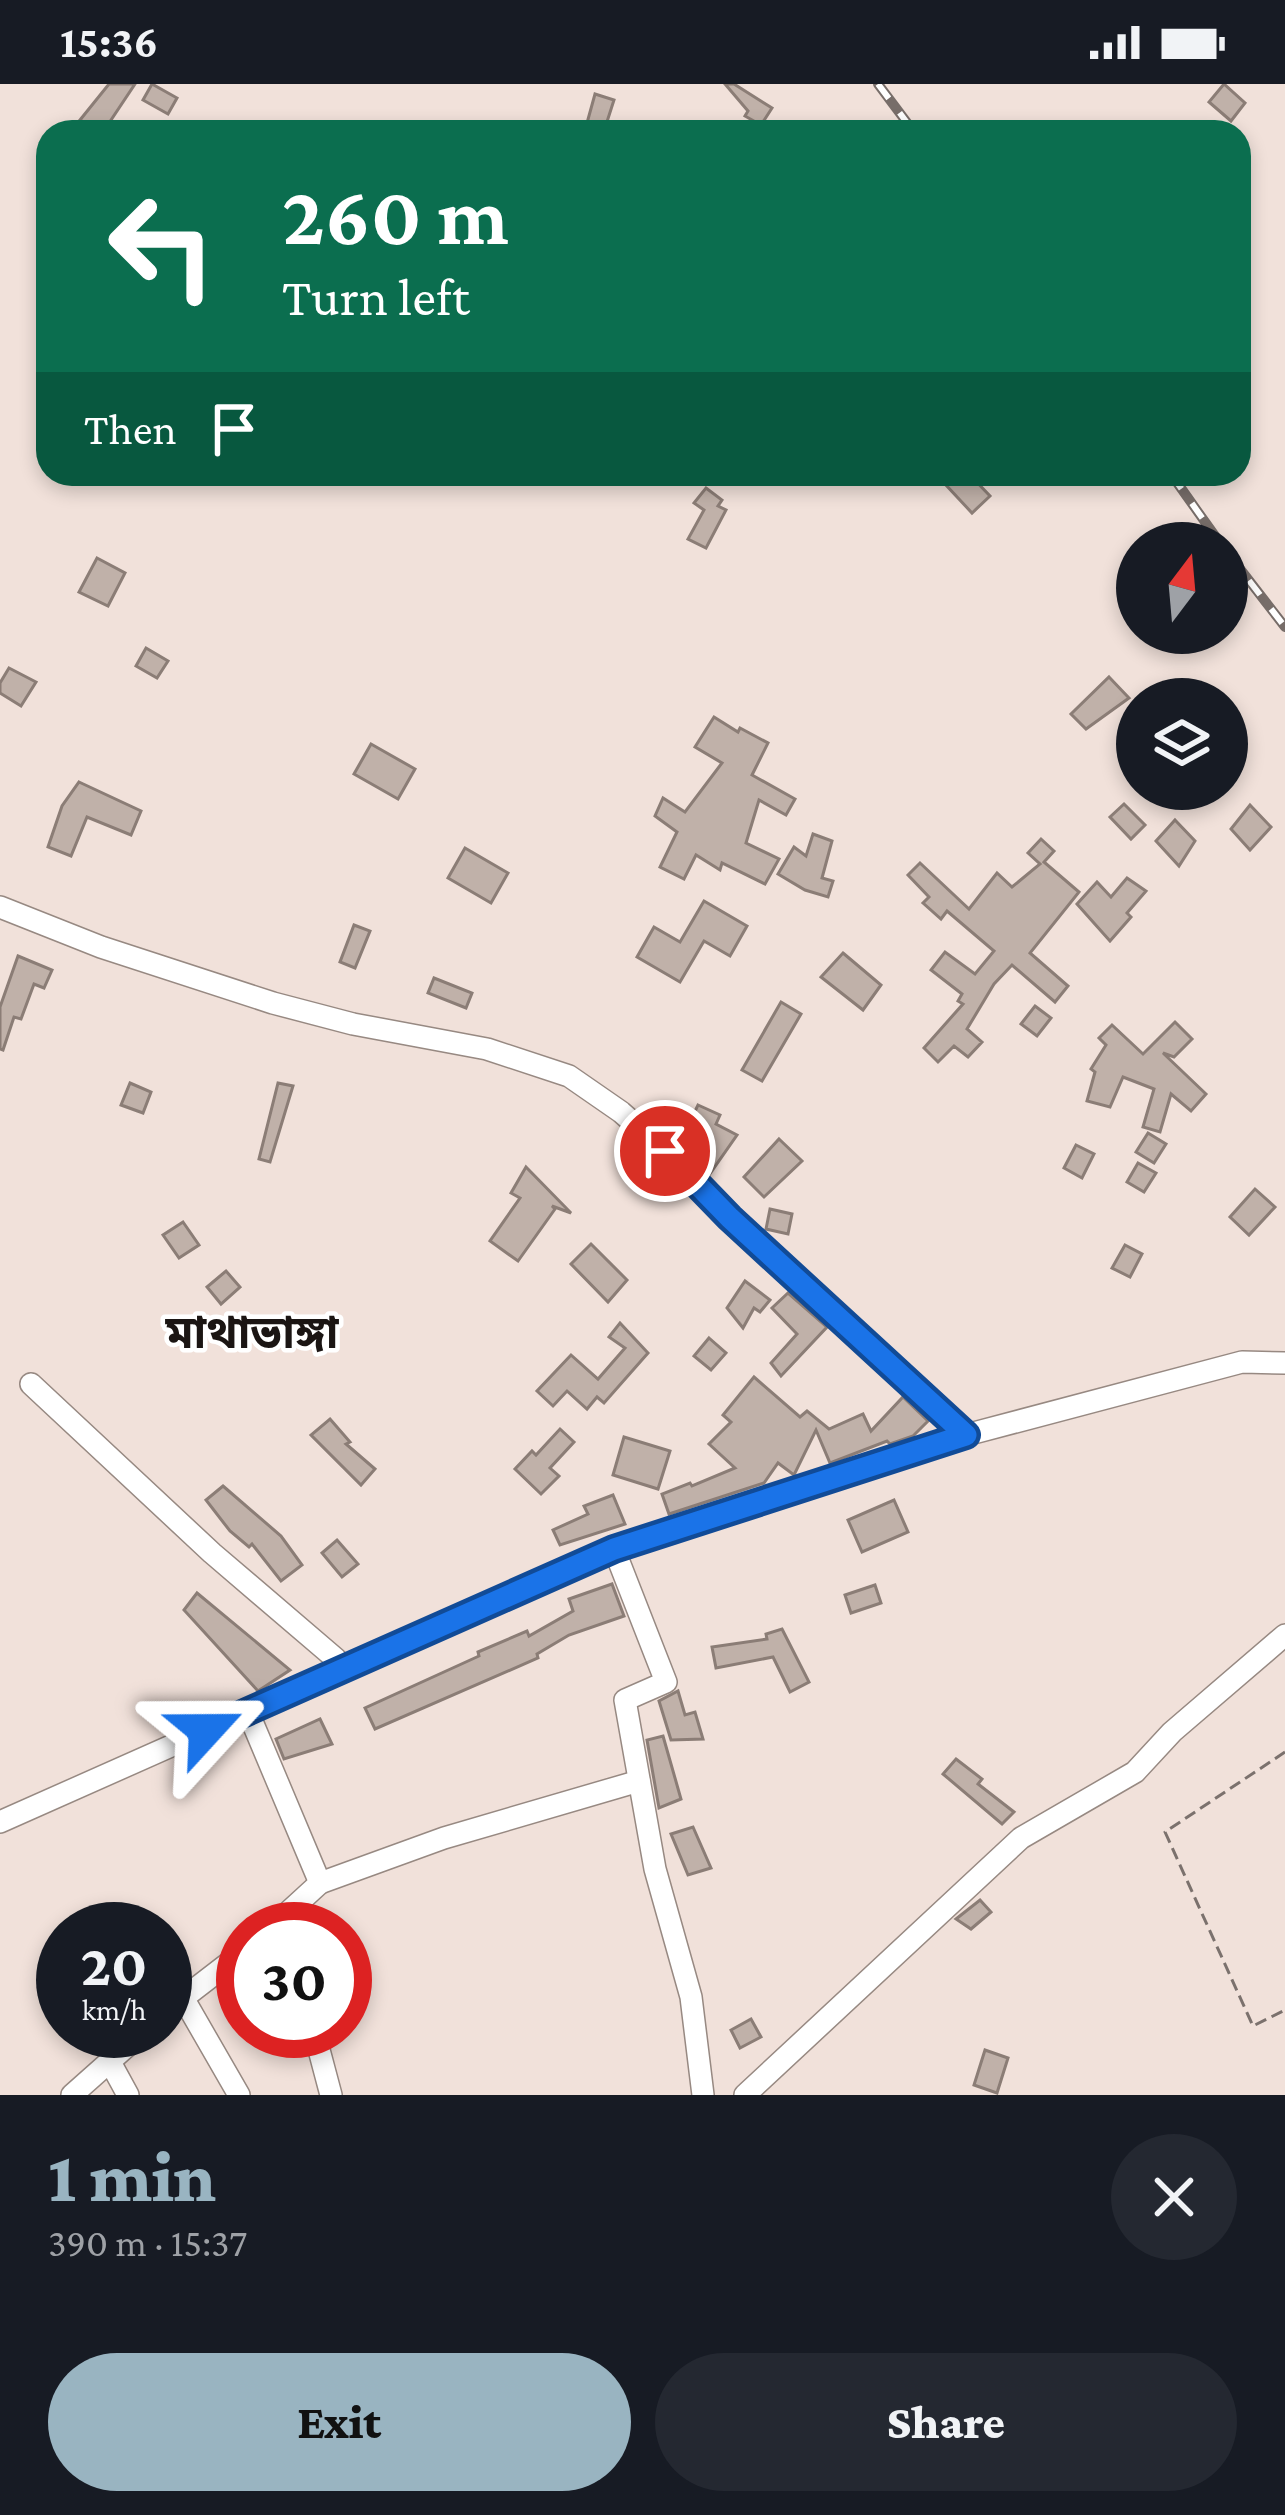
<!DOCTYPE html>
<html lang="en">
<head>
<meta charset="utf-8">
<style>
	:root { --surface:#171b24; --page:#242831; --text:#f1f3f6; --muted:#9ea1a6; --accent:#99b4c1 }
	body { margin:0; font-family:"Crimson Pro","Noto Sans Bengali",serif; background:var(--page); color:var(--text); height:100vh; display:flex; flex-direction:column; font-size:45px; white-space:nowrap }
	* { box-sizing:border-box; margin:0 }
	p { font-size:39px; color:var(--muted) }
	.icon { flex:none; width:66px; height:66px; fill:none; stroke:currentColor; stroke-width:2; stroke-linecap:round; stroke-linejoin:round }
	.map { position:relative; height:2011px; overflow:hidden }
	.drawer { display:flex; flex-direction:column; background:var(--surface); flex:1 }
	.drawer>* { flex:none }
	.hud { position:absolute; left:36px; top:36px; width:1215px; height:366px; border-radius:36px; box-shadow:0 6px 18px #0003; background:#0b6e4f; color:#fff; overflow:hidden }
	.needle { width:78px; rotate:16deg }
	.tools { position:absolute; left:1116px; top:438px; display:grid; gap:24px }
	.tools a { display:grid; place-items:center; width:132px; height:132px; border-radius:50%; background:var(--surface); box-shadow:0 6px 18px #0003; font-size:60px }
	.speed { position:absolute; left:36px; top:1818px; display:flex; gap:24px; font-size:60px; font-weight:700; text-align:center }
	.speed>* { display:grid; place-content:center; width:156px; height:156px; border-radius:50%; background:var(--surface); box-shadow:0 6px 18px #0003; line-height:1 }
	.speed small { font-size:30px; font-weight:400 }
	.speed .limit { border:18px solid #d22; background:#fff; color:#111 }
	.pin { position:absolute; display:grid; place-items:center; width:102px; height:102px; color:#fff; margin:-51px; border:6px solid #fff; border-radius:50%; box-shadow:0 3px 12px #0007 }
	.me { position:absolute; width:132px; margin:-66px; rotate:66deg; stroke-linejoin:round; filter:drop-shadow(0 0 9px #0008) }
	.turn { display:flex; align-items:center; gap:42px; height:252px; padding:0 48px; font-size:54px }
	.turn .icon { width:156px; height:156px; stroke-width:2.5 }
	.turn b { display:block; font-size:84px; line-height:102px }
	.then { display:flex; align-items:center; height:114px; padding:0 48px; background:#0003; gap:24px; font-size:45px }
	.round { display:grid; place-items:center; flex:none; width:126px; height:126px; border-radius:63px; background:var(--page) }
	.head { display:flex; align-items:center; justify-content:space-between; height:204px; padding:0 48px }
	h1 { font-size:72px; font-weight:800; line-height:90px; color:var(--accent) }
	.primary-button { display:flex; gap:24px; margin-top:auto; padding:24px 48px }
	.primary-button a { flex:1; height:138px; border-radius:72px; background:var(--accent); color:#111; font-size:48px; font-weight:800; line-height:138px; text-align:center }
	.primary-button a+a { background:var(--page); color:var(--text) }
	.status { display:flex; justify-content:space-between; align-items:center; height:84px; padding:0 60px; background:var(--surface); direction:ltr }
	.status svg { height:33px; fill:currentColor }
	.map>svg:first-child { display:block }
	.building { fill:#c0b1a9; stroke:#8b7d76; stroke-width:3 }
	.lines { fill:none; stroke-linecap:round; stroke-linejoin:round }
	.street-casing { stroke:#978982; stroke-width:24 }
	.path { stroke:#7b716d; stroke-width:3; stroke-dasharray:12 6; stroke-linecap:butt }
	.street { stroke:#fff; stroke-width:21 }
	.rail-casing { stroke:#776d69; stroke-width:10 }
	.rail { stroke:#fff; stroke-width:6; stroke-dasharray:18; stroke-linecap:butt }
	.route-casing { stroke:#114b97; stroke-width:30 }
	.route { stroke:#1a73e8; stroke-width:21 }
	.labels { text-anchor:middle; stroke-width:9; stroke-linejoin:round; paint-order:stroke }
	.district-label { font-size:45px; font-weight:bold; fill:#1b1513; stroke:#fff }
</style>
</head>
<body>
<div class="status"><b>15:36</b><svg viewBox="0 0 49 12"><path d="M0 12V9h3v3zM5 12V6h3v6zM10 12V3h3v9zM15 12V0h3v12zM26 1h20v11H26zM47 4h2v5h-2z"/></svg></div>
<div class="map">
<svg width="1285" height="2011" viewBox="0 0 1285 2011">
	<rect width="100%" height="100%" fill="#f1e1da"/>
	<!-- building -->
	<g class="building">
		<path d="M109,0h26l-32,48h-5l-18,-12z"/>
		<path d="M152,0l25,14 -9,16 -25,-14z"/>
		<path d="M725,0h9l38,24 -11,17 -16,-9 3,-5z"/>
		<path d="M1224,0l21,19 -14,18 -22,-19z"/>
		<path d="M595,10l19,6 -9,28 -18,-5z"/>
		<path d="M955,390h14l21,22 -18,17 -27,-29z"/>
		<path d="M706,404l16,12 -4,6 8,4 -20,38 -18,-9 16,-29 -10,-7z"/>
		<path d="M97,474l28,15 -17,33 -29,-14z"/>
		<path d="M146,564l22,13 -11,17 -21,-12z"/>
		<path d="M9,584l27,14 -15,24 -21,-13v-10z"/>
		<path d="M1109,593l20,21 -43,31 -15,-15z"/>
		<path d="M714,633l24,15 2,-4 28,15 -16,32 43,24 -9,16 -27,-15 -13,43 33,16 -14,25 -43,-21 -2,7 -24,-15 -12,24 -24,-12 17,-35 -22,-16 8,-18 22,14 37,-49 -27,-16z"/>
		<path d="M371,660l44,25 -17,30 -44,-25z"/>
		<path d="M79,698l62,29 -10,24 -44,-18 -16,39 -23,-9 14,-41z"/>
		<path d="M1124,720l21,21 -14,14 -21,-22z"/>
		<path d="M1250,721l21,22 -21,23 -19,-21z"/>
		<path d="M1175,736l20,21 -16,25 -23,-25z"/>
		<path d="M813,750l19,7 -10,37 11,3 -5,16 -23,-7 -27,-16 16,-27 12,9z"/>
		<path d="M1041,755l13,12 -10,11 35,30 -49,61 38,33 -13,16 -43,-37 -18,19 -27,45 15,13 -14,15 -14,-11 -16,16 -14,-14 39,-44 -5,-3 4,-7 -31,-24 14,-18 30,22 19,-23 -47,-40 -6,8 -18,-16 6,-6 -21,-22 12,-12 49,46 28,-36 15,14 28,-23 -12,-11z"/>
		<path d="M465,764l43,25 -17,30 -43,-25z"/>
		<path d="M1127,794l19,13 -19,22 4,4 -21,24 -33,-37 20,-22 14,15z"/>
		<path d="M704,817l43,25 -17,30 -26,-15 -24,41 -43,-25 17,-30 26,15z"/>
		<path d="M354,841l16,6 -15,37 -15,-6z"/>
		<path d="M843,869l38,32 -18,25 -42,-33z"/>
		<path d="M18,872l34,14 -8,18 -10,-4 -13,35 -7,-2 -11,33 -3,-1v-42z"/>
		<path d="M434,894l38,15 -6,15 -38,-15z"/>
		<path d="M781,918l20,12 -39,67 -20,-11z"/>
		<path d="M1035,922l16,12 -14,18 -16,-12z"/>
		<path d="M1175,938l17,17 -18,18 -11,-4 43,41 -15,17 -20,-17 -11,38 -17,-5 11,-38 -31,-12 -13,30 -23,-6 8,-29 -4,-3 15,-24 -7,-7 13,-13 31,29z"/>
		<path d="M130,999l21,9 -8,21 -22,-8z"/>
		<path d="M278,999l15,3 -23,76 -11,-3z"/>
		<path d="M698,1021l22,10 -4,9 21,11 -28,40 -14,-15 13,-19 -22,-11z"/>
		<path d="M1148,1049l18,11 -12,19 -18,-11z"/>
		<path d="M779,1055l23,22 -38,36 -20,-20z"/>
		<path d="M1076,1061l18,9 -12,24 -18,-10z"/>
		<path d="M1138,1079l18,10 -12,19 -17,-10z"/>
		<path d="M526,1083l45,46 -19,-7 3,3 -37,52 -28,-20 30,-43 -9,-5z"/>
		<path d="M1255,1105l20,18 -26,28 -19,-18z"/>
		<path d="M770,1125l22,5 -4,20 -22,-5z"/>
		<path d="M183,1138l16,23 -20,13 -16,-23z"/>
		<path d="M591,1160l36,36 -19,22 -37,-38z"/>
		<path d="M1125,1161l17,9 -12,23 -18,-9z"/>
		<path d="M226,1187l14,16 -19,17 -14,-17z"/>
		<path d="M745,1197l25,19 -10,12 -6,-4 -11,20 -16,-20z"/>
		<path d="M788,1209l39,34 -46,49 -10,-13 26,-29 -25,-26z"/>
		<path d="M620,1239l28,30 -44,50 -7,-6 -10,12 -20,-18 -14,15 -16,-15 34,-36 27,24 27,-31 -16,-11z"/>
		<path d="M709,1254l17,15 -15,17 -17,-14z"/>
		<path d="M754,1293l46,40 7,-6 22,18 34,-15 8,17 32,-34 25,24 -15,15 -23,8 -3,-3 -57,22 -14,-33 -22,45 -16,-12 -14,20 -95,31 -7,-20 28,-11 2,3 43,-18 -26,-24 22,-22 -8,-7z"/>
		<path d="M330,1335l20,23 -4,2 29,25 -14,16 -50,-50z"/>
		<path d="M560,1345l14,13 -24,26 9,8 -18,18 -26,-25 17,-18 4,4z"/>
		<path d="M624,1353l46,14 -12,38 -45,-14z"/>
		<path d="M223,1402l58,50 21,29 -21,16 -29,-37 -3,3 -19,-16 -24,-31z"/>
		<path d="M613,1411l12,29 -65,21 -7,-15 35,-16 -4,-8z"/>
		<path d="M894,1416l14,32 -46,20 -14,-32z"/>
		<path d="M337,1456l21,24 -16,13 -20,-24z"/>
		<path d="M612,1500l12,32 -55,19 -32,19 1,4 -163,71 -10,-21 114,-52 -1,-4 49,-21 2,5 44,-25 -4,-12z"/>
		<path d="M875,1501l6,18 -30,10 -6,-18z"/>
		<path d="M197,1509l93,77 -32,21 -74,-81z"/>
		<path d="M782,1545l27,53 -19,10 -17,-35 -57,11 -4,-21 55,-8 -1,-5z"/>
		<path d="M678,1607l7,24 10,-3 8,27 -32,1 -12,-39z"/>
		<path d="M320,1635l12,25 -48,15 -8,-20z"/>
		<path d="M663,1652l18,63 -22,9 -12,-68z"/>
		<path d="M956,1675l26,20 -4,5 36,28 -12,12 -59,-50z"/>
		<path d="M693,1743l18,41 -23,7 -17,-41z"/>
		<path d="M980,1816l11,12 -20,17 -15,-10z"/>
		<path d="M751,1935l10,18 -21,11 -9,-18z"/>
		<path d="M985,1966l23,8 -11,35 -23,-8z"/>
	</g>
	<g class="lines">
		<defs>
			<g id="street">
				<path d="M0,823l101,40 172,56 80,21 134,25 82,27 52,36 44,39 65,67 236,217"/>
				<path d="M31,1300l181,169 124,106"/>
				<path d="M614,1465l52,133 -41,18 30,169 36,128 12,98"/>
				<path d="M248,1628l72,171 -36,33 3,13"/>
				<path d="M0,1738l614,-273 352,-114 276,-73 43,1"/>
				<path d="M320,1799l124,-45 195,-57"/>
				<path d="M182,1912l57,99"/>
				<path d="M165,1928l78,-60"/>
				<path d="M314,1947l17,64"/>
				<path d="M110,1978l18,33"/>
				<path d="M72,2011l72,-64"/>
				<path d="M745,2011l276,-257 114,-66 37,-40 113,-97"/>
			</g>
		</defs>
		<!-- street casing -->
		<use href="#street" class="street-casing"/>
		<!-- path -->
		<path class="path" d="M1285,1668l-120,80 88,194 32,-16"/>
		<!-- street -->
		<use href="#street" class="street"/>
		<defs>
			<g id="rail">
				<path d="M878,0l36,48"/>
				<path d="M1171,390l49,69"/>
				<path d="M1227,468l58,75"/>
			</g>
		</defs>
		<!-- rail casing -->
		<use href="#rail" class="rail-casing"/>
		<!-- rail -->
		<use href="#rail" class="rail"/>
	</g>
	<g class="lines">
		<defs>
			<path id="route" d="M206,1646l408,-181 352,-114 -236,-217 -65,-67"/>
		</defs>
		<!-- route casing -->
		<use href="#route" class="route-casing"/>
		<!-- route -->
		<use href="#route" class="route"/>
	</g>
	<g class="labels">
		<!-- district labels -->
		<g class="district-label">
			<text x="252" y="1264">মাথাভাঙ্গা</text>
		</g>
	</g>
</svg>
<div class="tools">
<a><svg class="needle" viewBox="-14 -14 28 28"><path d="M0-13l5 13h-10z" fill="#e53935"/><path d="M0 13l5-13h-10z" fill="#9ea1a6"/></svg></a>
<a><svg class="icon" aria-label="layers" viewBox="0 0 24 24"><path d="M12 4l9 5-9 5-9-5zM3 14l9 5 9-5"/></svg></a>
</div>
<div class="speed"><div>20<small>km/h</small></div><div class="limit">30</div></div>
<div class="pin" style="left:665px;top:1067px;background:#d93025"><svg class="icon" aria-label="arrive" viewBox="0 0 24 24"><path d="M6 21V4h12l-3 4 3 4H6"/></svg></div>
<svg class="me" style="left:206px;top:1646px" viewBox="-20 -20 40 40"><path d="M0-17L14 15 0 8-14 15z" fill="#1a73e8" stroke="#fff" stroke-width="4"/></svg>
<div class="hud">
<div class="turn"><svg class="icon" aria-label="left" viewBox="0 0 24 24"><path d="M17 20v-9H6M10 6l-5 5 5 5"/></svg><div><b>260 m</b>Turn left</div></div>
<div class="then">Then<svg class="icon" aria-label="arrive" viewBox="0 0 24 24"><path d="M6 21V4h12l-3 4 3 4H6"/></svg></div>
</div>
</div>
<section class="drawer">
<div class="head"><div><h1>1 min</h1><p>390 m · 15:37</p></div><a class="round"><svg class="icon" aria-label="close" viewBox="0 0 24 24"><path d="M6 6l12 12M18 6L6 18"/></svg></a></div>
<div class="primary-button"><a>Exit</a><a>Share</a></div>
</section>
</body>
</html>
